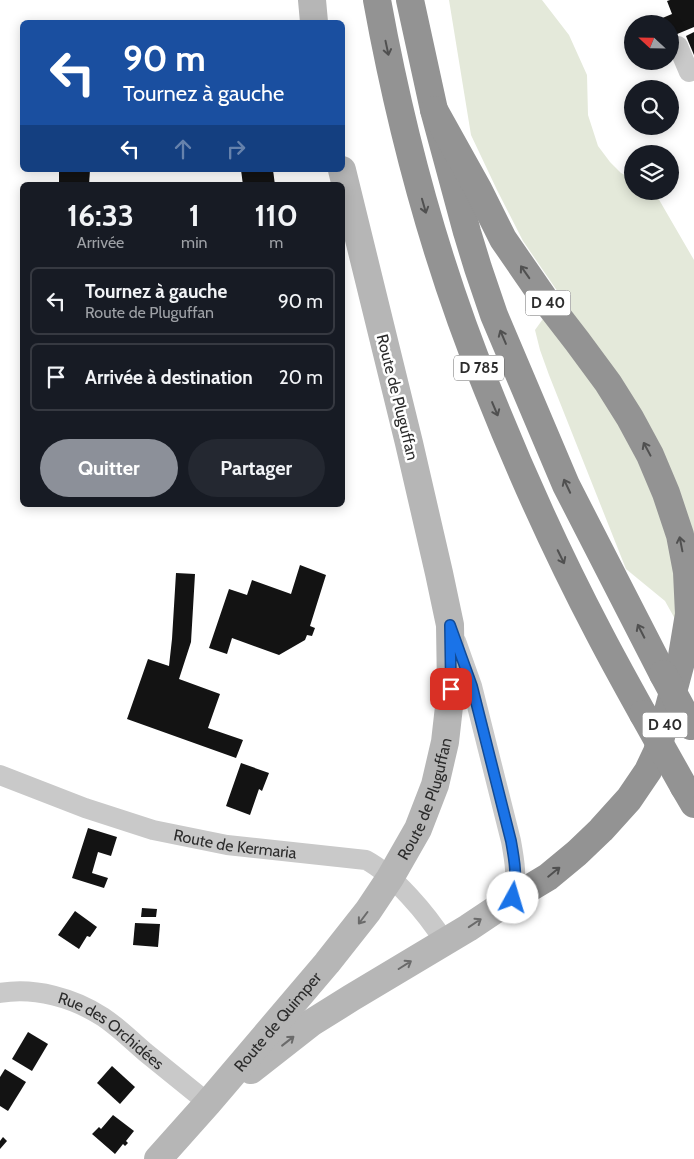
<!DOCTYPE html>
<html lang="fr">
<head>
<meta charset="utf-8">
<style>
	:root { --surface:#171b24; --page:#242831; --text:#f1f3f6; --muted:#9ea1a6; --line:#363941; --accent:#8c9099 }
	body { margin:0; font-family:Cabin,sans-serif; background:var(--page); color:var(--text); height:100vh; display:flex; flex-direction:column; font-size:19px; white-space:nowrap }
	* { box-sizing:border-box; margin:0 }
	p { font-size:16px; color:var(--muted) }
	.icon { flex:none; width:28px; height:28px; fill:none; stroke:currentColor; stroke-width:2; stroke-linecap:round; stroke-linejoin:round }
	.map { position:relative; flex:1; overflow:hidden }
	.side { position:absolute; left:20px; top:182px; width:325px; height:325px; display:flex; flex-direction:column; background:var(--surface); border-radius:8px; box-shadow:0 2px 12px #0003 }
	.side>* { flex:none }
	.banner { position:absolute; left:20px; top:20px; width:325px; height:152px; border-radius:8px; box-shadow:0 2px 12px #0003; background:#1a4fa0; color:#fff; overflow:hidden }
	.needle { width:32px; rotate:292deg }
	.controls { position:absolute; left:624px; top:15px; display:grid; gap:10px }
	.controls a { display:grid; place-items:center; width:55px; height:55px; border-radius:50%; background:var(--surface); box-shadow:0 2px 12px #0003; font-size:25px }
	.pin { position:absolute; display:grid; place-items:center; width:42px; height:42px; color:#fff; margin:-21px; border-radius:10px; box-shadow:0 2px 8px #0006 }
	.me { position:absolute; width:55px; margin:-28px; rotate:6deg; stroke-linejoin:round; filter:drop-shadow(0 0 4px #0008) }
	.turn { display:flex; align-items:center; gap:18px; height:105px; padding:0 20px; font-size:22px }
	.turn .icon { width:65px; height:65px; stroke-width:2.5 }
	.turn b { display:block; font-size:35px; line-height:42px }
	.lanes { display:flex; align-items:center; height:48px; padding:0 20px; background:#0003; justify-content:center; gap:25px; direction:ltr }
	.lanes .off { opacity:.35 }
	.eta { display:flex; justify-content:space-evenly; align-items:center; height:85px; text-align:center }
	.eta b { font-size:30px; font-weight:700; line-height:35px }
	.cta { display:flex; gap:10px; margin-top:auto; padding:10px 20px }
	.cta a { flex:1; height:58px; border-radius:30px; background:var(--accent); color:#fff; font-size:20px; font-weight:700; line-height:58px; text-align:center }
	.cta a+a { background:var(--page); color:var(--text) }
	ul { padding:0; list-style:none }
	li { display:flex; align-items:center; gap:15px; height:68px; margin:0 10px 8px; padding:0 10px; border:2px solid var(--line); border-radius:8px }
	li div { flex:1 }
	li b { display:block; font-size:19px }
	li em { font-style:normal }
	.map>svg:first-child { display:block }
	.green { fill:#e4e9da }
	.building { fill:#131313 }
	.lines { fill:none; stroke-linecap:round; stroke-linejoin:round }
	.street { stroke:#c9c9c9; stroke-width:20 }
	.secondary { stroke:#b6b6b6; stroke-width:28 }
	.highway { stroke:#939393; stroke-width:28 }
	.highway-bridge { stroke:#939393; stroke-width:28 }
	.oneway { stroke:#505050 }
	.oneway2 { stroke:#6a6a6a }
	.route-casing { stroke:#114b97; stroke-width:12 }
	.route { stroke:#1a73e8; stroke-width:9 }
	.labels { text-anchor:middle; stroke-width:5; stroke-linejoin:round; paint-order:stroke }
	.shield { fill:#fff; stroke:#6b6b6b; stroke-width:1 }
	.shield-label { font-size:15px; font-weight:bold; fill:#2c2c2c }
	.street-label { font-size:16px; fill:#2c2c2c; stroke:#fff }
</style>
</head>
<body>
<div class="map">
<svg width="694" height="1159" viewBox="0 0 694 1159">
	<rect width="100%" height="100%" fill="#fff"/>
	<!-- green -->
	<path class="green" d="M449,0h93l27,35 18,40 1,40 10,31 12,16 11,11 11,6v12h22l40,69v393l-29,-52 -39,-32 -77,-194 -9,-25 -5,-20 25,-35 -37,-54 -26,-51 -26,-55z"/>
	<!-- building -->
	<g class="building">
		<path d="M670,0h24v27l-24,10v-13h-22l24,-10 -5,-13z"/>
		<path d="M694,32v23l-8,-19z"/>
		<path d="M59,170h31l-1,15h-30z"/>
		<path d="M241,170h32l2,15h-32z"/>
		<path d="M300,565l26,10 -16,51 5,2 -3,8 -5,-1 -2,5 -26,15 -47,-17 -5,16 -18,-6 20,-59 18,6 5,-15 39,14z"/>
		<path d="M176,573l19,1 -4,68 -12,37 41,15 -12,34 35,12 -7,18 -109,-39 21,-60 21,7 3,-27z"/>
		<path d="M241,763l28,10 -7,18 -3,-2 -9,26 -24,-9z"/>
		<path d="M88,828l29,9 -6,19 -13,-4 -6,21 16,5 -4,10 -32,-10z"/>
		<path d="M142,908l15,1 -1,8h-15z"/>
		<path d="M75,911l22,16 -7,10 -3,-1 -8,13 -21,-14z"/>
		<path d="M135,923l25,1 -2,23 -25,-2z"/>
		<path d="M28,1032l20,12 -16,27 -20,-12z"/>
		<path d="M112,1066l23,21 -15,17 -23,-21z"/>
		<path d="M5,1069l21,13 -18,29 -8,-5v-29z"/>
		<path d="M113,1115l21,16 -8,10 2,2 -3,3 -2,-2 -8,10 -23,-20 7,-7 2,2z"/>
		<path d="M3,1137l4,4 -7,8v-8z"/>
	</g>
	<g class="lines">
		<!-- street -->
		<g class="street">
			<path d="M678,46l11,26 5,-2"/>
			<path d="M456,641l16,45 39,155c4,22 6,34 2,57"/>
			<path id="s1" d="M0,775l85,33 68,22 74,15 139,15c28,15 61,54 78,81"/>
			<path id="s2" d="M0,993c35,-6 74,5 103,24 15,10 28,23 42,35 21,17 42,34 63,51"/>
		</g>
		<!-- secondary -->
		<g class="secondary">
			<path d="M312,0l2,22"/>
			<path d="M251,1070l60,-47 40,-25 117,-70 45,-30"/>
			<path id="s3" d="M158,1159l50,-56 119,-140 41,-52 22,-33 28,-49 17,-44 10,-43 6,-53 -1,-64 -11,-52 -30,-130 -67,-273"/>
		</g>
		<!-- highway -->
		<g class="highway">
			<path d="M377,0c24,132 59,263 110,388 33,83 70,165 112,245 14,27 29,54 44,81"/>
			<path d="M410,0l24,110 33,122 11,36 16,47 72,170 97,189"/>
			<path d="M434,110l44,79 25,50 40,58 34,44 31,42 22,35 20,37 16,38 14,42 7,37 2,42 -8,48 -24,90 -9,19 -19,28 -28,31 -24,23 -29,24 -35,21"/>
			<path d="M684,787l10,17"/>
		</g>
		<!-- highway-bridge -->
		<g class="highway-bridge">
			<path d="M663,674l28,52"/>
			<path d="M643,714l41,73"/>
		</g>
	</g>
	<!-- one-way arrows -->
	<defs><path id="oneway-shaft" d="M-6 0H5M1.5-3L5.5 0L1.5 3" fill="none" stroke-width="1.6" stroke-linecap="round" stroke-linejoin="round" transform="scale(1.25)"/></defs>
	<g class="oneway">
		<use href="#oneway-shaft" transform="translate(387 48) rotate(78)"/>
		<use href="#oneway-shaft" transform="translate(424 206) rotate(74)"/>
		<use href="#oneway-shaft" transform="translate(525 272) rotate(-125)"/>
		<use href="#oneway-shaft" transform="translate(503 337) rotate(-113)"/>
		<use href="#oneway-shaft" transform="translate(495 409) rotate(67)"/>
		<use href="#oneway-shaft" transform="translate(647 449) rotate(-118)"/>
		<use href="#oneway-shaft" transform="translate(567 486) rotate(-115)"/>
		<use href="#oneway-shaft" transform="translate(681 544) rotate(-101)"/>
		<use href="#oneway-shaft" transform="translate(561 557) rotate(64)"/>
		<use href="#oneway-shaft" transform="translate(641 631) rotate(-117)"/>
		<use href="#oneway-shaft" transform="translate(554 872) rotate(-39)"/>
	</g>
	<g class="oneway2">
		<use href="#oneway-shaft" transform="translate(363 918) rotate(127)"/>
		<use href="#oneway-shaft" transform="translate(475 923) rotate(-34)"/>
		<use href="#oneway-shaft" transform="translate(405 965) rotate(-32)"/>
		<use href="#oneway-shaft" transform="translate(288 1041) rotate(-38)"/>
	</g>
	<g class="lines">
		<defs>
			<path id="route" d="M451,689l-1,-64 22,61 39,155c4,22 6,34 2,57"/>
		</defs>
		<!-- route casing -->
		<use href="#route" class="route-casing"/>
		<!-- route -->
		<use href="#route" class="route"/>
	</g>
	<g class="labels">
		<!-- shield labels -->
		<g class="shield">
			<rect x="525.5" y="290.5" width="45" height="25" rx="4"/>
			<rect x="454" y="355.5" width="50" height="25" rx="4"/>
			<rect x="642.5" y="712.5" width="45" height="25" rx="4"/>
		</g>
		<g class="shield-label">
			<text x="548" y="308">D 40</text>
			<text x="479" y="373">D 785</text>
			<text x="665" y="730">D 40</text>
		</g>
		<!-- street labels -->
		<g class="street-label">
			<text transform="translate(398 397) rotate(76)" y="6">Route de Pluguffan</text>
			<text dy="6" stroke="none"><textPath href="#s3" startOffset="452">Route de Pluguffan</textPath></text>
			<text dy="6" stroke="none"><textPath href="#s1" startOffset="246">Route de Kermaria</textPath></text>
			<text dy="6" stroke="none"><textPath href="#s3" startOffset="182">Route de Quimper</textPath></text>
			<text dy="6" stroke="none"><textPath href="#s2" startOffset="122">Rue des Orchidées</textPath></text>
		</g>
	</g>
</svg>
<div class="controls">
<a><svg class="needle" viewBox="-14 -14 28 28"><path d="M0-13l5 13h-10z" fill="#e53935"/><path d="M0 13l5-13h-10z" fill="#9ea1a6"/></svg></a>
<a><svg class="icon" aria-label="search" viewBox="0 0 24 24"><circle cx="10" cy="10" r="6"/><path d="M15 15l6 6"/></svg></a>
<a><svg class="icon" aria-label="layers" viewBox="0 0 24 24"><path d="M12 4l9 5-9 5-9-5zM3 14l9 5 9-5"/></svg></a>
</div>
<div class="pin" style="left:451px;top:689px;background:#d93025"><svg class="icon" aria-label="arrive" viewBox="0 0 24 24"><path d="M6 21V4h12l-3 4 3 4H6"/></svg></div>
<svg class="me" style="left:513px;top:898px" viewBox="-20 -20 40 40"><circle r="19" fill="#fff"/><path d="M0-13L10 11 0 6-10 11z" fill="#1a73e8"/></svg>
<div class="banner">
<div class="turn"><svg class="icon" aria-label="left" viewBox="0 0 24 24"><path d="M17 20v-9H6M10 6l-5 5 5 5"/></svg><div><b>90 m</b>Tournez à gauche</div></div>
<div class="lanes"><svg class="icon" aria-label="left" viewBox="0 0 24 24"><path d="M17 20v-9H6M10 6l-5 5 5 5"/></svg><svg class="icon off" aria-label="ahead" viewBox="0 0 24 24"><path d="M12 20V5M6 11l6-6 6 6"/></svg><svg class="icon off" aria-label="right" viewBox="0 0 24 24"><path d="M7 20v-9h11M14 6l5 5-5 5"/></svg></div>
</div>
<section class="side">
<div class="eta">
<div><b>16:33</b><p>Arrivée</p></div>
<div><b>1</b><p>min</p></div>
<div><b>110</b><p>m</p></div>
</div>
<ul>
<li><svg class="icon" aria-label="left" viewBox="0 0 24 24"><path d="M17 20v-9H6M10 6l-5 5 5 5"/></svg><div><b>Tournez à gauche</b><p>Route de Pluguffan</p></div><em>90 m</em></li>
<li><svg class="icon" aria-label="arrive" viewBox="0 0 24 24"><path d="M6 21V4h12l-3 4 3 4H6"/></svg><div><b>Arrivée à destination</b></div><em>20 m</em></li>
</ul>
<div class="cta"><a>Quitter</a><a>Partager</a></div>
</section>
</div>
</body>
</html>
